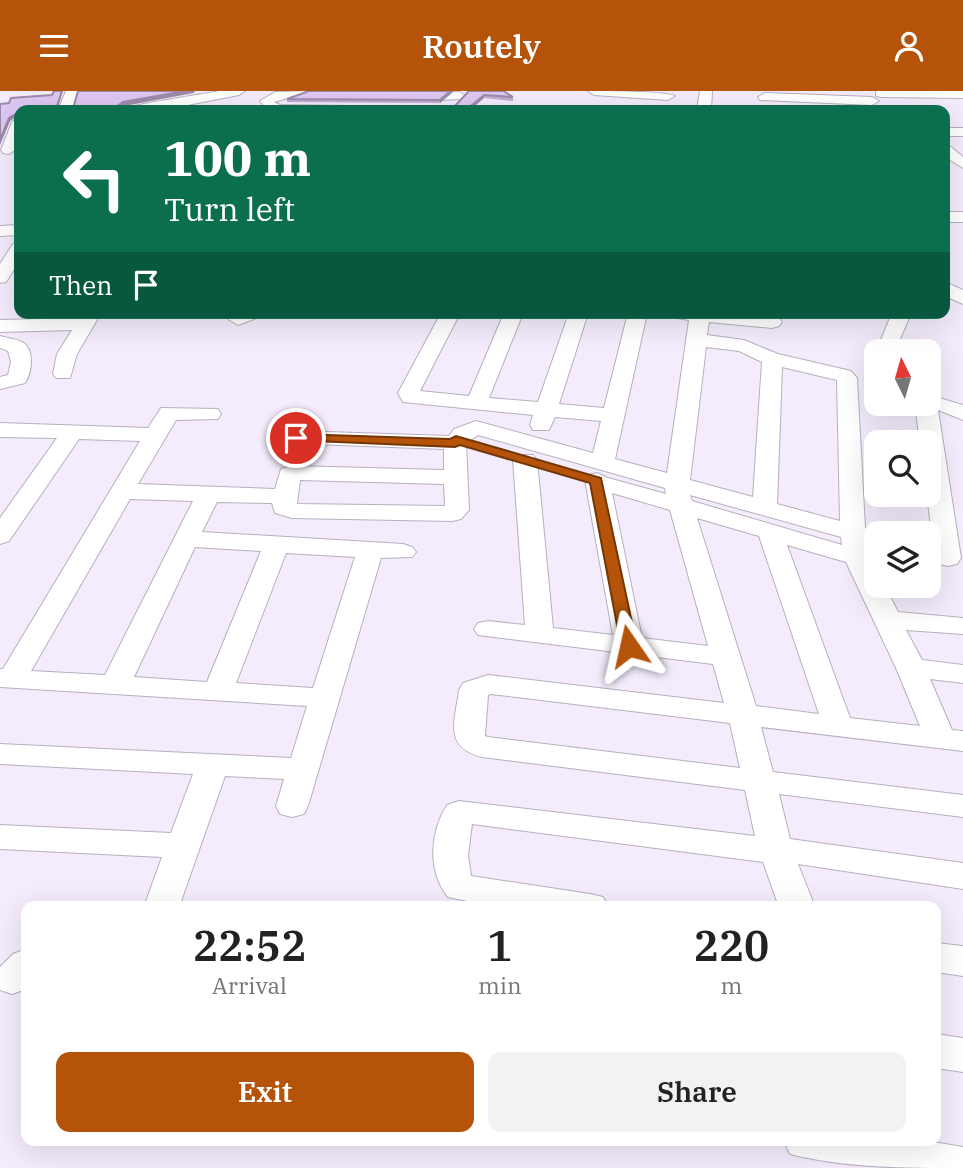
<!DOCTYPE html>
<html lang="en">
<head>
<meta charset="utf-8">
<style>
	:root { --surface:#fff; --page:#f2f2f2; --text:#222; --muted:#767676; --accent:#b45309 }
	body { margin:0; font-family:"IBM Plex Serif",serif; background:var(--page); color:var(--text); height:100vh; display:flex; flex-direction:column; font-size:26px; white-space:nowrap }
	* { box-sizing:border-box; margin:0 }
	p { font-size:23px; color:var(--muted) }
	.icon { flex:none; width:38px; height:38px; fill:none; stroke:currentColor; stroke-width:2; stroke-linecap:round; stroke-linejoin:round }
	.map { position:relative; flex:1; overflow:hidden }
	.panel { position:absolute; left:21px; top:810px; width:920px; height:245px; display:flex; flex-direction:column; background:var(--surface); border-radius:14px; box-shadow:0 7px 28px #0002 }
	.panel>* { flex:none }
	.banner { position:absolute; left:14px; top:14px; width:936px; height:214px; border-radius:14px; box-shadow:0 7px 28px #0002; background:#0b6e4f; color:#fff; overflow:hidden }
	.needle { width:46px; rotate:355deg }
	.tools { position:absolute; left:864px; top:248px; display:grid; gap:14px }
	.tools a { display:grid; place-items:center; width:77px; height:77px; border-radius:14px; background:var(--surface); box-shadow:0 7px 28px #0002; font-size:35px }
	.pin { position:absolute; display:grid; place-items:center; width:60px; height:60px; color:#fff; margin:-30px; border:4px solid #fff; border-radius:50%; box-shadow:0 2px 7px #0007 }
	.me { position:absolute; width:77px; margin:-38px; rotate:349deg; stroke-linejoin:round; filter:drop-shadow(0 0 5px #0008) }
	.turn { display:flex; align-items:center; gap:24px; height:147px; padding:0 35px; font-size:32px }
	.turn .icon { width:91px; height:91px; stroke-width:2.5 }
	.turn b { display:block; font-size:49px; line-height:60px }
	.then { display:flex; align-items:center; height:66px; padding:0 35px; background:#0003; gap:14px; font-size:26px }
	.eta { display:flex; justify-content:space-evenly; align-items:center; height:119px; text-align:center }
	.eta b { font-size:42px; font-weight:600; line-height:49px }
	.action { display:flex; gap:14px; margin-top:auto; padding:14px 35px }
	.action a { flex:1; height:80px; border-radius:14px; background:var(--accent); color:#fff; font-size:28px; font-weight:600; line-height:80px; text-align:center }
	.action a+a { background:var(--page); color:var(--text) }
	header { display:flex; justify-content:space-between; align-items:center; height:91px; padding:0 35px; background:var(--accent); color:#fff; font-size:32px; font-weight:600 }
	.map>svg:first-child { display:block }
	.lines { fill:none; stroke-linecap:round; stroke-linejoin:round }
	.minor-casing { stroke:#b7afbe; stroke-width:2 }
	.minor { fill:#fff; fill-rule:evenodd }
	.wall { fill:#c0abd2 }
	.shaded-wall { fill:#9c8bab }
	.building { fill:#dfc7f4; stroke:#9c8bab; stroke-width:2 }
	.route { fill:#b45309; stroke:#753606; stroke-width:2 }
</style>
</head>
<body>
<header><svg class="icon" aria-label="menu" viewBox="0 0 24 24"><path d="M4 6h16M4 12h16M4 18h16"/></svg>Routely<svg class="icon" aria-label="person" viewBox="0 0 24 24"><circle cx="12" cy="8" r="4"/><path d="M4 21q1-7 8-7t8 7"/></svg></header>
<div class="map">
<svg width="963" height="1077" viewBox="0 0 963 1077">
	<rect width="100%" height="100%" fill="#f4ecfc"/>
	<g class="lines">
		<defs>
			<g id="minor">
				<path d="M66,0h12l-6,19h-14z"/>
				<path d="M219,0h26l-6,4 -77,15h-43c5,-4 86,-16 100,-19z"/>
				<path d="M312,0l-38,11 6,3 72,1 7,4h-92l-7,-9 15,-9z"/>
				<path d="M588,0c19,0 73,0 87,5l-7,4 -74,-5z"/>
				<path d="M700,0h12l-1,19h-14z"/>
				<path d="M876,0h87v7l-82,-1 -5,-1z"/>
				<path d="M459,1l7,4 -2,3 -54,2 -7,-4 7,-4z"/>
				<path d="M765,2l107,4 7,4 -7,4 -112,-5 -2,-3z"/>
				<path d="M19,27c1,12 3,32 -11,36l-5,-1 -2,-3 11,-28z"/>
				<rect x="945" y="37" width="18" height="8"/>
				<path d="M945,55l6,1 12,10v11l-18,-11z"/>
				<rect x="945" y="121" width="18" height="10"/>
				<path d="M19,134v10l-19,1v-10z"/>
				<path d="M19,152v19l-13,20 -6,1v-19l13,-20z"/>
				<path d="M945,191l18,8v14l-18,-8z"/>
				<path d="M82,222h19l-24,41 -7,24h-14l-3,-4 4,-20 15,-24 -72,2v-12l79,-2z"/>
				<path d="M235,222h26l-2,4 -21,8 -10,-6z"/>
				<path d="M441,222h19l-40,78 49,5 35,-83h19l-34,85 49,4 31,-89h19l-29,91 45,4 24,-95h19l-32,146 52,14 22,-153 -18,-3 -2,-4h72l38,5 3,4 -3,4 -7,2 -63,-6 -2,13 37,5 34,14 73,17 6,7 8,150 21,6h-9v13l-9,-3 9,27v15h8l13,26 65,6v16l-57,-4 16,30 41,5v18l-33,-4 22,51 11,1v20l-202,-24 12,45 190,23v22l-184,-23 11,45 173,24v26l-165,-25 17,43h-36l-16,-45 -291,-38 -4,31 3,21 119,18 13,3 5,10h-112l-48,-10c-21,-26 -18,-65 -1,-92l12,-4 296,35 -10,-46 -263,-33c-39,-10 -27,-35 -23,-67l4,-7 25,-8 236,28 -11,-39 -235,-29 -4,-6 4,-6 10,-2 37,4 -12,-165 4,-5h16l4,5 16,168 60,7 -28,-155 4,-5 8,-2 11,5 58,16 -1,-6 -187,-53 -12,8 3,67 -8,9 -9,2 -160,-3 -17,-5 -3,-10 -55,-1 -15,30 201,12 9,3 4,5 -4,5 -31,1 -73,248 -4,8 -12,3 -12,-3 -4,-8 8,-27 -59,-3 -46,131h-32l-2,-3 17,-47 -162,-8v-24l171,8 22,-59 -193,-10v-20l291,14 16,-52 -307,-19v-18h3l137,-228 -61,-2 -70,102 -9,3v-26l57,-80 -57,-1v-14l148,5 13,-20 57,1 3,5 -3,5 -42,1 -38,64 137,5 6,-20 11,-3 152,4v-21l-156,-6 -3,-5 3,-5 8,-2 153,5 5,-7 22,-8 117,32 8,-32 -46,-4 -6,13h-16l-3,-5 3,-10 -130,-13 -5,-9zM706,256l33,4 23,11 -9,135 -63,-17zM782,276l55,13 3,141 -63,-17zM300,389l144,4 1,22 -148,-2zM612,402l58,17 38,136 -66,-8zM690,404l151,42 1,8 -150,-44zM130,408l63,2 -88,174 -74,-4zM697,427l62,18 60,178 -63,-8zM787,454l59,17 50,106 24,58 -70,-8zM195,456l66,4 -54,131 -73,-5zM286,462l69,4 -42,131 -77,-5zM491,603l239,29 10,45 -252,-31 -3,-1 3,-41z"/>
				<path d="M892,222h19l-16,38h-14l-3,-4z"/>
				<path d="M0,245c7,2 16,3 22,6 13,7 10,31 3,41l-25,6v-12l8,-2 3,-13 -3,-11 -8,-3z"/>
				<path d="M929,304l34,10v15l-25,-10 23,148 -4,6 -9,2 -9,-2 -4,-6 -8,-63h2v-52h-9l-5,-39h14z"/>
				<path d="M936,852l27,3v30l-27,-4z"/>
				<path d="M26,858v40l-14,5 -12,-4v-23l13,-13z"/>
				<path d="M936,943l27,4v34l-27,-4z"/>
				<path d="M784,1050h143l36,6v21c-57,0 -119,0 -173,-14z"/>
			</g>
		</defs>
		<!-- minor casing -->
		<use href="#minor" class="minor-casing"/>
		<!-- minor -->
		<use href="#minor" class="minor"/>
	</g>
	<!-- wall -->
	<g class="wall">
		<path d="M309,0h145l-14,12 -153,-1v-3z"/>
		<path d="M469,0l38,2 6,4v4l-29,-3 -14,12h-191l173,-1z"/>
	</g>
	<!-- shaded-wall -->
	<g class="shaded-wall">
		<path d="M62,0h1l-6,19 -1,-1z"/>
		<path d="M185,0h10l-1,2 -70,13 -8,4v-3l7,-5z"/>
		<path d="M450,0h4l-14,12v-3z"/>
		<path d="M484,4v3l-14,12h-4z"/>
		<path d="M19,21v3l-9,6 -10,24v-5l9,-22z"/>
	</g>
	<!-- building -->
	<g class="building">
		<path d="M54,0h8l-6,18h17l5,-18h107l-62,11 -7,5 48,3h-145v5v-3l-10,6 -9,22v-36l9,-1 2,-5 41,-3z"/>
		<path d="M309,0h141l-10,9 -153,-1z"/>
		<path d="M469,0h36v1l8,5 -29,-2 -18,15h-187l173,-1z"/>
	</g>
	<!-- route -->
	<path class="route" d="M296,343l154,5 6,-3 145,42 36,168 -8,4 -8,-4 -31,-163 -130,-38 -5,2 -164,-7v-5z"/>
</svg>
<div class="tools">
<a><svg class="needle" viewBox="-14 -14 28 28"><path d="M0-13l5 13h-10z" fill="#e53935"/><path d="M0 13l5-13h-10z" fill="#767676"/></svg></a>
<a><svg class="icon" aria-label="search" viewBox="0 0 24 24"><circle cx="10" cy="10" r="6"/><path d="M15 15l6 6"/></svg></a>
<a><svg class="icon" aria-label="layers" viewBox="0 0 24 24"><path d="M12 4l9 5-9 5-9-5zM3 14l9 5 9-5"/></svg></a>
</div>
<div class="pin" style="left:296px;top:347px;background:#d93025"><svg class="icon" aria-label="arrive" viewBox="0 0 24 24"><path d="M6 21V4h12l-3 4 3 4H6"/></svg></div>
<svg class="me" style="left:629px;top:555px" viewBox="-20 -20 40 40"><path d="M0-17L14 15 0 8-14 15z" fill="#b45309" stroke="#fff" stroke-width="4"/></svg>
<div class="banner">
<div class="turn"><svg class="icon" aria-label="left" viewBox="0 0 24 24"><path d="M17 20v-9H6M10 6l-5 5 5 5"/></svg><div><b>100 m</b>Turn left</div></div>
<div class="then">Then<svg class="icon" aria-label="arrive" viewBox="0 0 24 24"><path d="M6 21V4h12l-3 4 3 4H6"/></svg></div>
</div>
<section class="panel">
<div class="eta">
<div><b>22:52</b><p>Arrival</p></div>
<div><b>1</b><p>min</p></div>
<div><b>220</b><p>m</p></div>
</div>
<div class="action"><a>Exit</a><a>Share</a></div>
</section>
</div>
</body>
</html>
